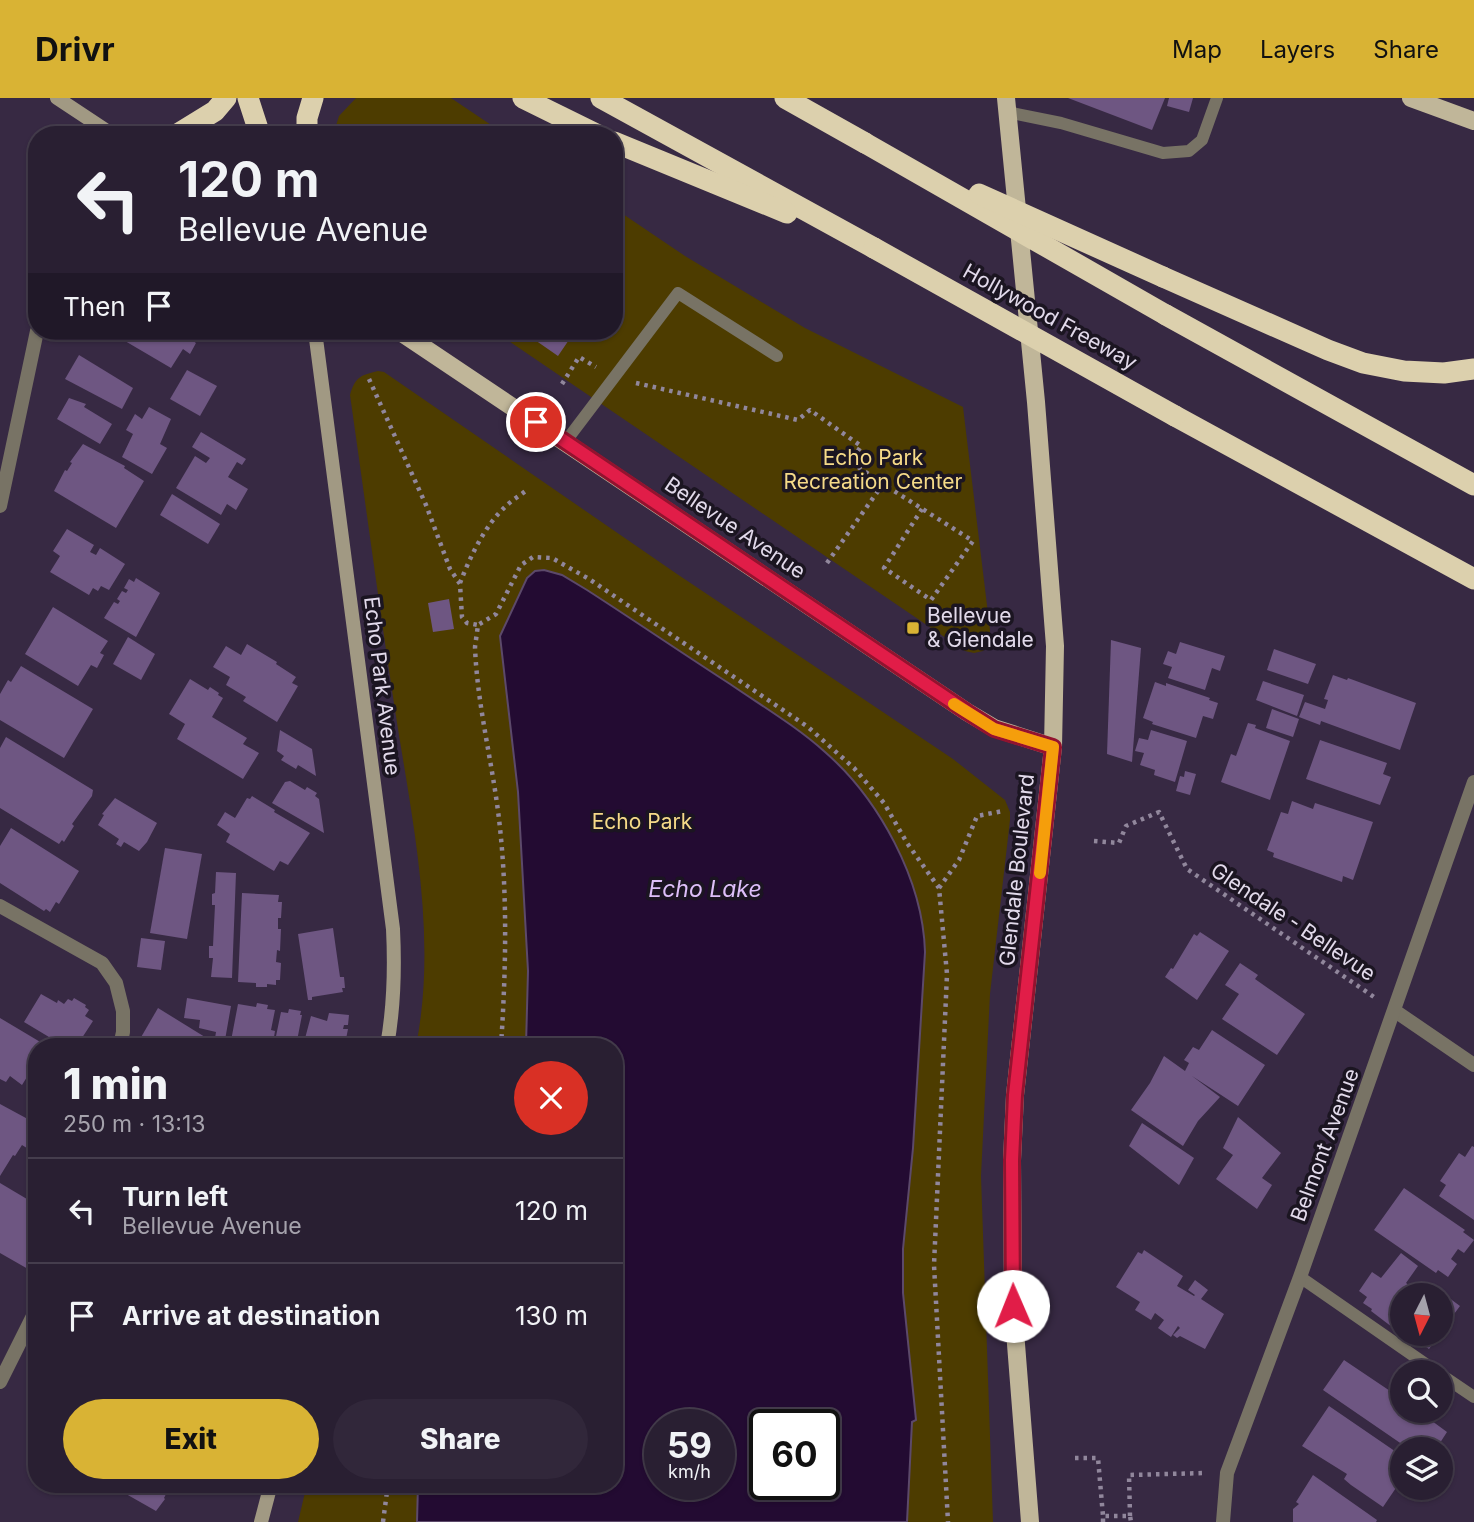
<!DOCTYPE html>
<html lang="en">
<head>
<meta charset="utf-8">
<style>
	:root { --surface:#291f32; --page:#31273a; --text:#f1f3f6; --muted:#a5a2ac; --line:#453d4d; --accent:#d9b334 }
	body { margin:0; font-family:Inter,sans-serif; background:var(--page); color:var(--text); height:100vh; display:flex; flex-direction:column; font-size:26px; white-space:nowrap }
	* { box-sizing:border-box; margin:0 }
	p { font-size:23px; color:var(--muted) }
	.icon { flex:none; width:38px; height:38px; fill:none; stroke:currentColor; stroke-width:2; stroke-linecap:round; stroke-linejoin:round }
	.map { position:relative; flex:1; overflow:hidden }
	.side { position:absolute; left:28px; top:940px; width:595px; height:455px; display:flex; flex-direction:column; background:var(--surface); border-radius:28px; box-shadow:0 2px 5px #0004,0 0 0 2px var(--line) }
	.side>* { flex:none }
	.hud { position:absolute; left:28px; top:28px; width:595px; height:214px; border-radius:28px; box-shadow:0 2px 5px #0004,0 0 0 2px var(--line); background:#291f32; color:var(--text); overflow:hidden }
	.needle { width:46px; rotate:186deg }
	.controls { position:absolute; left:1390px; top:1185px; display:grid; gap:14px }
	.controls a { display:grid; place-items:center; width:63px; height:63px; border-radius:50%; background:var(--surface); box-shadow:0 2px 5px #0004,0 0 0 2px var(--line); font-size:35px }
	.speed { position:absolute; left:644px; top:1311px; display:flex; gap:14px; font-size:35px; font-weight:700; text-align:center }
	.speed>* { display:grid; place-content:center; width:91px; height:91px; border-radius:50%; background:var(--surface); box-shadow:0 2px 5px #0004,0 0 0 2px var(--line); line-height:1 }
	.speed small { font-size:18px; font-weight:400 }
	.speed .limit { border:4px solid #111; border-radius:10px; background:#fff; color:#111 }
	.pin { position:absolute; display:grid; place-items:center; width:60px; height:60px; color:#fff; margin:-30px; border:4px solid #fff; border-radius:50%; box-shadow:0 2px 7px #0007 }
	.me { position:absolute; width:77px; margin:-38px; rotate:359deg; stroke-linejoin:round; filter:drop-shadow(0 0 5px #0008) }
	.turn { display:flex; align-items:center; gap:24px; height:147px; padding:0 35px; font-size:32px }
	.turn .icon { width:91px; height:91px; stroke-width:2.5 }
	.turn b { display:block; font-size:49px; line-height:60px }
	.then { display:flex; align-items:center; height:66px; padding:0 35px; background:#0003; gap:14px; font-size:26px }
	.round { display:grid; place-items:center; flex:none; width:74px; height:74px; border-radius:37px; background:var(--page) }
	.summary { display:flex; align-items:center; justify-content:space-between; height:119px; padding:0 35px }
	h1 { font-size:42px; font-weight:800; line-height:52px }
	.button { display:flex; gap:14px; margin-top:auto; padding:14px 35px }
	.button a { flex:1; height:80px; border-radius:42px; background:var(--accent); color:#111; font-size:28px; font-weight:800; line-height:80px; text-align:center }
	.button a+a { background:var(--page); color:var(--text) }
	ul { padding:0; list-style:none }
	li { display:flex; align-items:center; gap:21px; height:105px; padding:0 35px; border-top:2px solid var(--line) }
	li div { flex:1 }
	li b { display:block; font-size:26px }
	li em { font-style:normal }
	header { display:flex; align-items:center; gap:42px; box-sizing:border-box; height:98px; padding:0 35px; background:var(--accent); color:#111 }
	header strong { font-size:33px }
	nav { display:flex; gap:38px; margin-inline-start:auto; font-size:24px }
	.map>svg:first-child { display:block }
	.green { fill:#4d3c00; fill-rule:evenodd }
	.water { fill:#230b32; stroke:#5c496a; stroke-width:2; fill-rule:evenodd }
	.building { fill:#6e5682 }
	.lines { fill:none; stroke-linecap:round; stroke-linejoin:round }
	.path { stroke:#91879c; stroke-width:4.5; stroke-dasharray:3.5 5; stroke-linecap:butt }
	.lane { stroke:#787365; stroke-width:12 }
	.street { stroke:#787365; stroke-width:14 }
	.secondary { stroke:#a19983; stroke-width:14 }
	.primary { stroke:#c0b699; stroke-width:18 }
	.highway { stroke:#dcd0ad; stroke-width:21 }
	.highway-bridge { stroke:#dcd0ad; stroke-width:21 }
	.route-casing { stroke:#92132f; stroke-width:18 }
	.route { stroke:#e11d48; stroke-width:12 }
	.slow { stroke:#f59e0b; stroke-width:12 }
	.poi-dot { fill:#d9b334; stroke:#1b1521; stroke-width:2.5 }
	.labels { text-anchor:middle; stroke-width:7; stroke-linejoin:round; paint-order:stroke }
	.street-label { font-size:21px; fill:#e2daeb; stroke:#1b1521 }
	.park-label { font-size:21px; fill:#f5da88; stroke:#1b1521 }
	.poi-label { font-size:21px; fill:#e2daeb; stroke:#1b1521; text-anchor:start }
	.water-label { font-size:23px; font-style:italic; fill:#ddbff8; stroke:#1b1521 }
</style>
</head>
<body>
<header>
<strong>Drivr</strong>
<nav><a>Map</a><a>Layers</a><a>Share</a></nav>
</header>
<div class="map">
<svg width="1474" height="1424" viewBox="0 0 1474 1424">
	<rect width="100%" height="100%" fill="#372943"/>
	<!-- green -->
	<g class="green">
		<path d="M356,0h95l55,37h-173l6,-19z"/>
		<path d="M614,110l71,48 120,72 158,79 27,223 -1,13 -6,8 -9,2 -9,-2 -471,-320h120z"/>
		<path d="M378,273l6,1 293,202 276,185 52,41 5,12v8l-20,174 -9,182 12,346h-695l9,-38h307v-438h-198c22,-111 -4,-226 -21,-336 -16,-105 -30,-210 -45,-315 5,-18 11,-20 28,-24zM660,1326h59v60h-59zM765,1326h59v60h-59z"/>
	</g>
	<!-- water -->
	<path class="water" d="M544,472l18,5 25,15c48,31 95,63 143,94 32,22 66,42 95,68 54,47 98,128 100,200l-12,196 -10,101v44l13,127 -4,2 -5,100h-490l1,-38h196v-438h-88l2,-75 -10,-179 -18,-156 27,-58 8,-7zM660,1326h59v60h-59zM765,1326h59v60h-59z"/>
	<!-- building -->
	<g class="building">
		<path d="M1068,0h97l-13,32z"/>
		<path d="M1169,0h24l-4,14 -22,-6z"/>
		<path d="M108,233h85l-4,7 7,5 -6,11 -7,-5 -12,19z"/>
		<path d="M522,233h60l-2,3 -5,-3 -17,25z"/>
		<path d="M79,257l54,33 -11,21 -57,-30z"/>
		<path d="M187,272l30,16 -17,30 -30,-17z"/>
		<path d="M69,300l17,6 -2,3 28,17 -12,20 -43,-25z"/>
		<path d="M149,309l22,12 -11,25 7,4 -15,26 -30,-17 11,-23 -7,-4 9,-16 7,5z"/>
		<path d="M201,334l45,27 -4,6 -5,-3 -9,15 20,12 -12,21 -9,-6 -6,11 -45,-27 19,-32 11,7 4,-5 -18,-11z"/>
		<path d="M83,346l42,22 -1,2 20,13 -28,47 -62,-37 11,-21 2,1 5,-8 -2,-1z"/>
		<path d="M172,396l48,30 -12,20 -48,-29z"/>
		<path d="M67,431l27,16 -4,7 6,3 4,-7 25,16 -16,26 -8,-4 -3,5 -5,-3 -4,7 -39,-23 10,-16 -7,-5z"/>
		<path d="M136,480l24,15 -24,44 -32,-19 10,-16 4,2 2,-3 -3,-2 5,-8 4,2 2,-3 -4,-2 5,-9 5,3z"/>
		<path d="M449,501l5,30 -21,3 -5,-29z"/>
		<path d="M53,509l55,34 -8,12 4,2 -7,13 -6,-3 -13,21 -53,-32z"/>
		<path d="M128,539l27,17 -14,26 -28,-16z"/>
		<path d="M1111,542l30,8 -9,114 -25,-8z"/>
		<path d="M1180,544l45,14 -5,15 -8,-3 -7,22 -37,-12 4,-11 -9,-3 5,-13 8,3z"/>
		<path d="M247,546l30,18 -1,2 20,13 -4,6 6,3 -21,36 -34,-21 3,-4 -20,-12 4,-8 -17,-10 13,-21 15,9z"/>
		<path d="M1274,551l42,15 -8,20 -41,-14z"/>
		<path d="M21,568l72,43 -29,49 -64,-38v-26l8,-14 3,2z"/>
		<path d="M1333,577l14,5 1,-2 68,25 -16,47 -79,-29 -1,4 -21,-8 6,-15 20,7 3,-9 -4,-1z"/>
		<path d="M190,581l18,11 2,-3 9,6 -1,2 5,3 -11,19 35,21 -4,6 16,9 -16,26 -66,-40 8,-15 -16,-10z"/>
		<path d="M1263,583l41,14 -7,21 -41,-16z"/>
		<path d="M1155,584l11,4v-3l44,15 -1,2 9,3 -5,16 -10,-3 -7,22 -44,-14 1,-2 -10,-4z"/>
		<path d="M1272,611l27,10 -6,18 -27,-9z"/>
		<path d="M1248,625l8,2 -1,3 35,13 -20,59 -49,-18 10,-28 5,2z"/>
		<path d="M280,632l32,19 4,27 -18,-11 -2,4 -15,-9 3,-4 -7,-5z"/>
		<path d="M1151,632l36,11 -12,41 -21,-7 1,-5 -15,-5 4,-12 -9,-2 4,-13 9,2z"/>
		<path d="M6,639l87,53 -1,6 -20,28 2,2 -10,16 -2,-2 -3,4 -59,-36v-60z"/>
		<path d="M1320,642l67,23 -4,11 8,3 -11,28 -74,-26z"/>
		<path d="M1185,673l11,3 -6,21 -14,-4 4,-15 4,1z"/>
		<path d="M290,683l15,9 2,-3 10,6 -2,3 4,3 5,34 -52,-30 13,-21z"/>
		<path d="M252,698l23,14 -1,2 36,21 -22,32 -8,-4 -6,10 -48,-29 4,-8 -13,-9 8,-13 10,6 12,-20 3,1z"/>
		<path d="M115,700l42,25 -10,19 -8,9 -15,-9 -3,5 -5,-3 3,-5 -21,-14 6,-10 -2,-1z"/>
		<path d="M1292,703l21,8 2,-6 58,19 -20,58 -10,-4 -1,6 -69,-25 1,-4 -7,-3 14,-38 7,2z"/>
		<path d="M11,730l68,43 -20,33 -3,-2 -6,10 -4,-3 -2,2 -44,-28v-37z"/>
		<path d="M165,750l37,6 -15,85 -37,-6z"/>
		<path d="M216,774l20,1 -4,105 -21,-1 2,-19h-4v-12h4l2,-41h-3v-11l3,-1z"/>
		<path d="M242,795l37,2 -1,7h4l-1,16h-3v11h3l-1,22 -3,-1 -1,12 5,1 -1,17h-4v5l-9,-1v3h-11v-4l-18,-1z"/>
		<path d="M333,830l7,49h4l1,11h-3l1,4 -31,5v3h-4l-10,-66z"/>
		<path d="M1200,834l29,19 -32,49 -32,-23 6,-9 2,1 21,-35 3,2z"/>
		<path d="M141,840l24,3 -4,29 -24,-3z"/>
		<path d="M1240,865l18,12 -3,4 50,35 -28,41 -55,-36 17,-25 -14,-9z"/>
		<path d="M41,896l16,9 1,-3 6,4 4,-5 4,2 2,-3 12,7 -1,2 4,3 -4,6 8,5 -15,23 4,2h-18l-40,-24z"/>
		<path d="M187,900l44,8 -6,34 -10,-2 1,-6 -17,-4 1,-8 -16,-2z"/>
		<path d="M257,905l11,2 -1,4 8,1 -4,20 4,1 -2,12 -3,-1 -1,4h-39l8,-42 18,3z"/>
		<path d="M158,910l55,34 -2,4h-59l-12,-7z"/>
		<path d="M289,911l12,2 -1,4h2l-6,31h-22l7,-34 7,1z"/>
		<path d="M329,915l20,2 -1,10h-4l-1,4h5l-2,10 -6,-1 -1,8h-36l8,-30 16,5z"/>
		<path d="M0,920l47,28h-10v26l-5,-3 -10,16 -12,-9 -4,6 -6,-3z"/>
		<path d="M1212,932l53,35 -27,41 -46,-30 28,21 -22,24 -15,25 -52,-36 19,-27 14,-27 21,15 4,-8 -5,-3 9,-13 6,3z"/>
		<path d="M0,1006l37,20v15l-7,11 -8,-5 -7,11 -2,-1 -13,21z"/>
		<path d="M1238,1019l43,36 -19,25 10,7 -15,24 -41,-30 17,-24 -10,-7z"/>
		<path d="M1142,1025l52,35 -15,27 -50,-39z"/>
		<path d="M1472,1048l2,1v73l-35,-24 7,-11 -6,-4 19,-28 6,4z"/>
		<path d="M0,1085l37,22 -2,68 -35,-20z"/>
		<path d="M1404,1090l61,42 -2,2 11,8 -10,13 -6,-4 -7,10 6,5 -9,13 -10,-7 -2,3 -62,-43z"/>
		<path d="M1144,1152l39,26 -6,10 17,10 1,-1 -7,-5 7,-10 13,10 -7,9 23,15 -19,35 -25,-13 -3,2 -4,-3 7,-7 -2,-2 -7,11 -13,-9 6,-8 -9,-7 -4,7 -16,-10 5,-8 -24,-15 22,-35 4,2z"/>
		<path d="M1401,1155l17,13 -12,17 4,3 -2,2 10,7h-16v35l-8,-6 -2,3 -21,-16 1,-2 -9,-6 4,-6 -8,-6 13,-19 9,6z"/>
		<path d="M1437,1191l23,17 -20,27v-38h-7z"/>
		<path d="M1407,1236h33l-11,15z"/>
		<path d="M1344,1262l58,39v11h15l30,22 -11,17h-27l-86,-59z"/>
		<path d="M1329,1308l73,50v23l-19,28 -32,-22 -7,-6 3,-5 -45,-28z"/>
		<path d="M1313,1377l64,45 -1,2h-83v-13l6,-5 -3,-2z"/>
		<path d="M117,1386h54l-7,14 1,1 -9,12 -37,-21 1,-2 -4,-2z"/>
	</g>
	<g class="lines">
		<!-- path -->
		<g class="path">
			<path d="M369,281l57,126 24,64 10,15 2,33 5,6 11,2"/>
			<path d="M636,285l162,37 12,-10 51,36 -10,16 32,22"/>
			<path d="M562,286l17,-27 17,10"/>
			<path d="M827,465l56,-79 90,57 -42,59 -47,-32 38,-59"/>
			<path d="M460,485c10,-26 25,-58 46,-77 6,-6 15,-11 22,-17"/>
			<path d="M1094,743l25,2 7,-17 33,-14 28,57 187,128"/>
			<path d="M939,790l20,-28 18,-44 26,-5"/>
			<path d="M501,948c5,-77 7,-157 -3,-235 -7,-54 -21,-109 -23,-164l3,-22 18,-11 25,-49 12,-8 19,1 37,21 219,148 46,41 30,35 23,40 32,45 8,86 -13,291 14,257"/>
			<path d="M1075,1360h23l5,58"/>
			<path d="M1130,1418l-1,-41 77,-2"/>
			<path d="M383,1424l5,-38"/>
			<path d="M1103,1424v-6h27l1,6"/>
		</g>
		<!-- lane -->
		<g class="lane">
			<path d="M1007,14l54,11 102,30 26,-2 13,-11 15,-42"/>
			<path d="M566,343l112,-148 99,63"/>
			<path d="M1300,1179l137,95"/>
			<path d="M1440,1276l34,23"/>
		</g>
		<!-- street -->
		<g class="street">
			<path d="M0,408l37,-175"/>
			<path d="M0,808l102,57 14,20 7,28v21l-3,14"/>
			<path d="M1395,913l79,54"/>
			<path d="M0,1284l37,-74"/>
			<path d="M1223,1424l4,-49 73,-196 174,-495"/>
		</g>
		<!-- secondary -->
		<g class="secondary">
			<path d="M57,0l56,37"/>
			<path d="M315,233l78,598c2,40 1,78 -6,117"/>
			<path d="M261,1424l10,-38"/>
		</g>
		<!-- primary -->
		<g class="primary">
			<path d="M1006,0l30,304 19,244 -2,101 -38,348 -3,65 1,146 17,216"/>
			<path d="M1411,0l63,23"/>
			<path d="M399,233l568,381 27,16 59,19"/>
		</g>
		<!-- highway -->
		<g class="highway">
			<path d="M248,0l12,37"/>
			<path d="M523,0l75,37"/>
			<path d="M601,0l273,150"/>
			<path d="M785,0l80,45"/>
			<path d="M176,37l39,-24 11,-13"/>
			<path d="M307,37v-17l6,-20"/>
			<path d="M614,44l173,71"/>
			<path d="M1163,179l165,73 35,13 41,8 40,2 30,-4"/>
			<path d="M1166,217l308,170"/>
			<path d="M1175,318l299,163"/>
		</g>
		<!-- highway-bridge -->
		<g class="highway-bridge">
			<path d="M865,45l301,172"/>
			<path d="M979,96l184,83"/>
			<path d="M874,150l301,168"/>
		</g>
	</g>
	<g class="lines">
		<defs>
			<path id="route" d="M536,324l431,290 27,17 59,18 -38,348 -3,65 1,146"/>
		</defs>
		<!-- route casing -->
		<use href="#route" class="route-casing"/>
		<!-- route -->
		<use href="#route" class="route"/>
		<!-- slow -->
		<path class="slow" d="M954,606l40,25 59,18 -13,126"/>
	</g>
	<!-- markers -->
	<rect class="poi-dot" x="906" y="523" width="14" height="14" rx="3.5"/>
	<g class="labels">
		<!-- street labels -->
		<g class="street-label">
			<text transform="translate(1050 219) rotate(29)" y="7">Hollywood Freeway</text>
			<text transform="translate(735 430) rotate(34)" y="7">Bellevue Avenue</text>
			<text transform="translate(382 588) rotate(83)" y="7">Echo Park Avenue</text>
			<text transform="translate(1017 772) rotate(-84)" y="7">Glendale Boulevard</text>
			<text transform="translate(1293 824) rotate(34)" y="7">Glendale - Bellevue</text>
			<text transform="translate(1325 1047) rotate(-70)" y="7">Belmont Avenue</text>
		</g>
		<!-- park labels -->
		<g class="park-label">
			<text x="873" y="367">Echo Park<tspan x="873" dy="24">Recreation Center</tspan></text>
			<text x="642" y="731">Echo Park</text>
		</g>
		<!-- poi labels -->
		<g class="poi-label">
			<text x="927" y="525">Bellevue<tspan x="927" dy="24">&amp; Glendale</tspan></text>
		</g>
		<!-- water labels -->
		<g class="water-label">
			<text x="705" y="799">Echo Lake</text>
		</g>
	</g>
</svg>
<div class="controls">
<a><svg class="needle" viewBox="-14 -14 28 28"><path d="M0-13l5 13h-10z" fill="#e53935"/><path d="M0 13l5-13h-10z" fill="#a5a2ac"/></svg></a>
<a><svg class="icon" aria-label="search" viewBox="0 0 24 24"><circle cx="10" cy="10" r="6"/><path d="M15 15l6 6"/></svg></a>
<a><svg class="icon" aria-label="layers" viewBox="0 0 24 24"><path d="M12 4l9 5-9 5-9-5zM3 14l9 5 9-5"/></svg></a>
</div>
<div class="speed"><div>59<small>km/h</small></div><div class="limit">60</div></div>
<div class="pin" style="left:536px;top:324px;background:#d93025"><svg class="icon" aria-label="arrive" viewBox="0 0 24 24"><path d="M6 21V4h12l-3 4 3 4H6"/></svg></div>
<svg class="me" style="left:1013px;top:1208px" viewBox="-20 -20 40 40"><circle r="19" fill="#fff"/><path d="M0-13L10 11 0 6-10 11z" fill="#e11d48"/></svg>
<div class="hud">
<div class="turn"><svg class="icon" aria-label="left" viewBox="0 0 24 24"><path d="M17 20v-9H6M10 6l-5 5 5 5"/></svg><div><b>120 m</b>Bellevue Avenue</div></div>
<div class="then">Then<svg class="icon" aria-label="arrive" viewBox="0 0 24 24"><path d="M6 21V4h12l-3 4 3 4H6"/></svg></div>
</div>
<section class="side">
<div class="summary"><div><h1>1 min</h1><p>250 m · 13:13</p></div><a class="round" style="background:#d93025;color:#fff"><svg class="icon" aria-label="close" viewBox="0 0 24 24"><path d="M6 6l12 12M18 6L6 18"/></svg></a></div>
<ul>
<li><svg class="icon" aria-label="left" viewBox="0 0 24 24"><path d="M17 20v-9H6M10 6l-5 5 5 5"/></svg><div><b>Turn left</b><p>Bellevue Avenue</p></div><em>120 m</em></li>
<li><svg class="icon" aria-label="arrive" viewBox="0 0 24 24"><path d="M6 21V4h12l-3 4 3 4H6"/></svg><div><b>Arrive at destination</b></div><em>130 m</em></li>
</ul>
<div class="button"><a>Exit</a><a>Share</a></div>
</section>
</div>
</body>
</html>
